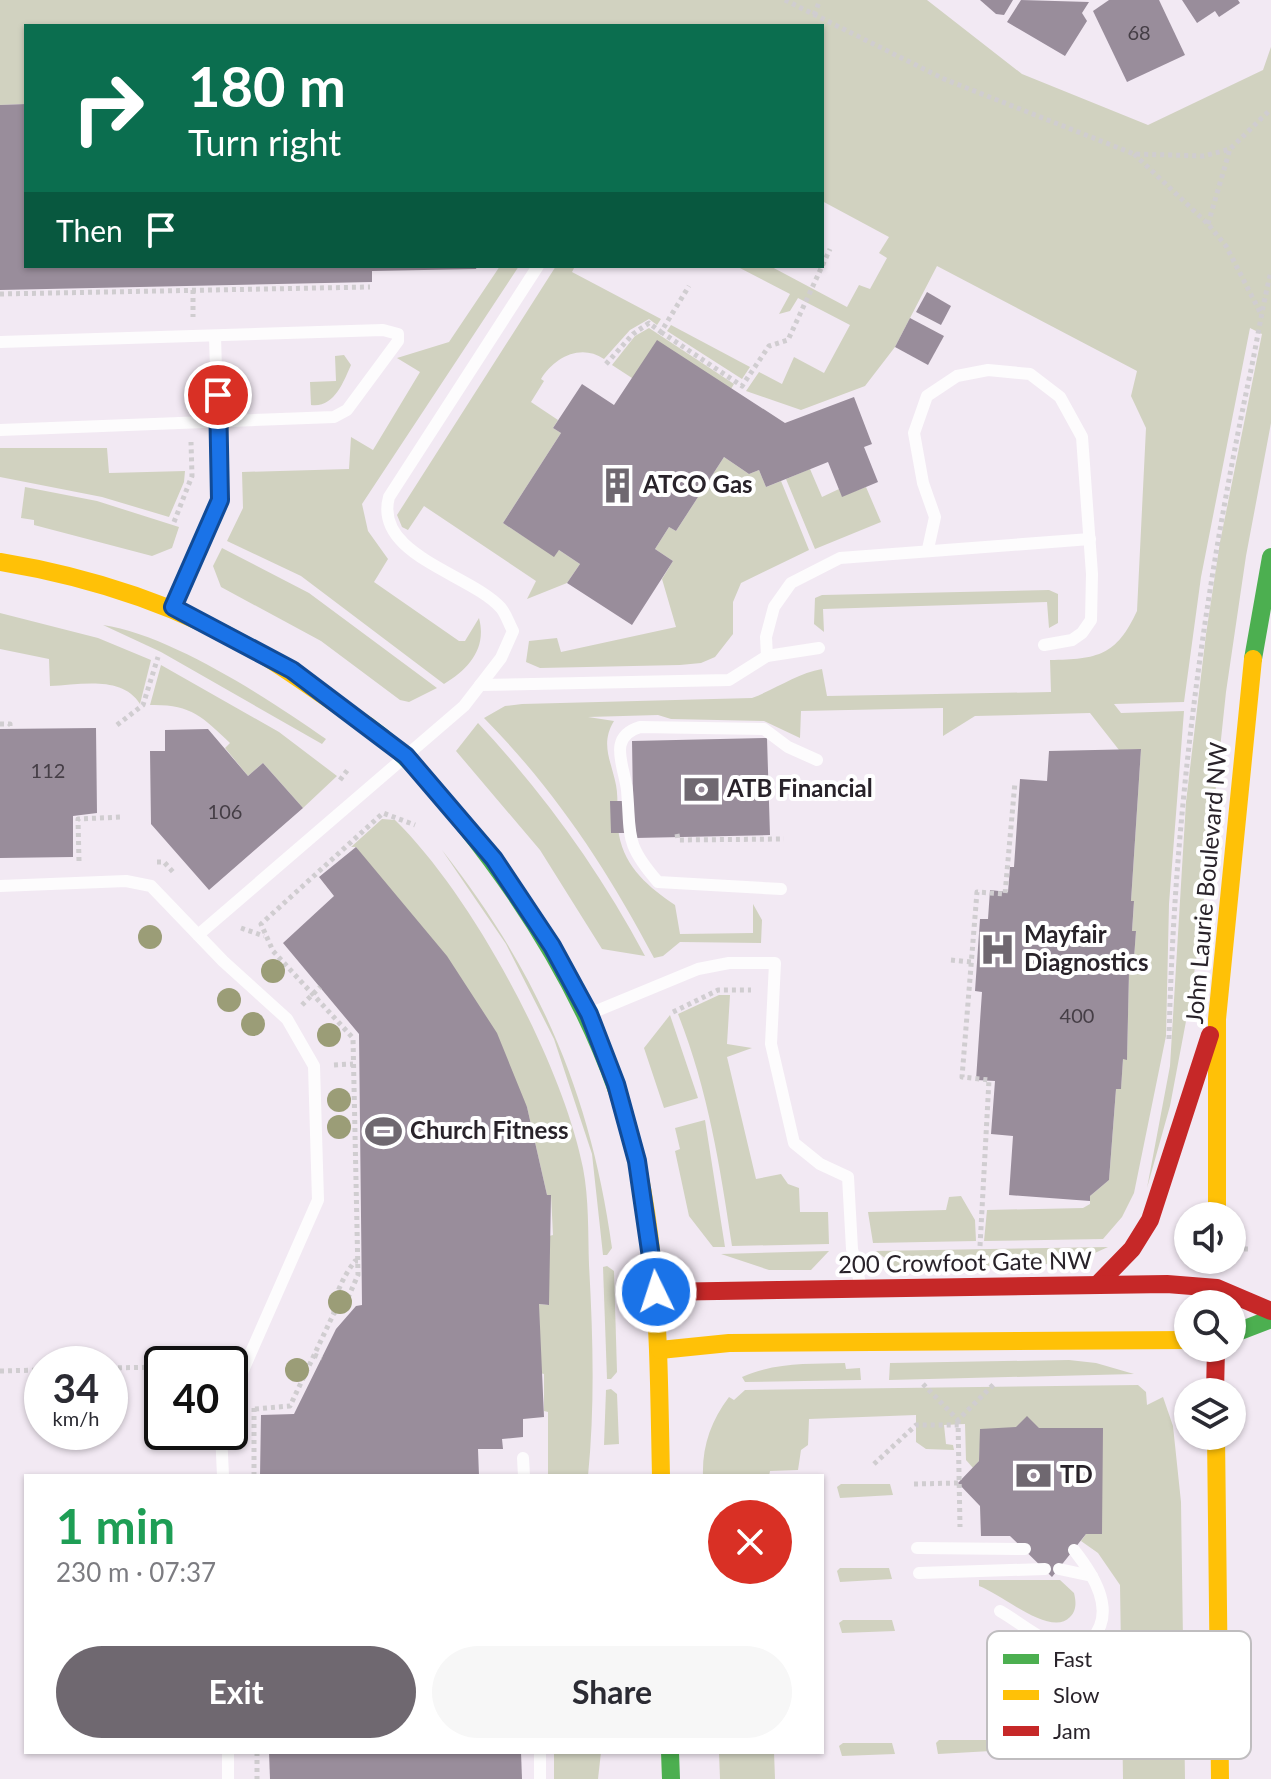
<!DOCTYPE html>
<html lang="en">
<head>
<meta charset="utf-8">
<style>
	:root { --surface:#fff; --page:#f7f7f7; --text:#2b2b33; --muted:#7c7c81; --accent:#6f6870 }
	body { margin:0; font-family:Lato,sans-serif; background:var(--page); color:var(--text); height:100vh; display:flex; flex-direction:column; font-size:30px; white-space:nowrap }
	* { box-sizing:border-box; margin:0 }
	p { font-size:26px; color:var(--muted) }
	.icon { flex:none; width:44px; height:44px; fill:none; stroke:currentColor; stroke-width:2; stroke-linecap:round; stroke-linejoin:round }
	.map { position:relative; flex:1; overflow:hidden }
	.sheet { position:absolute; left:24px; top:1474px; width:800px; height:280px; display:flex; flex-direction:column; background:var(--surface); border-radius:0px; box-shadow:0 2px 6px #0004 }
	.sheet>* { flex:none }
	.guide { position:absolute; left:24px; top:24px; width:800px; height:244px; border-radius:0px; box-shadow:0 2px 6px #0004; background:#0b6e4f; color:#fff; overflow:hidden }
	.tools { position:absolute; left:1174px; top:1202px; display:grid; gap:16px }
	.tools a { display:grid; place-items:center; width:72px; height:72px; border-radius:50%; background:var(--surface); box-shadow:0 2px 6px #0004; font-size:40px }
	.speed { position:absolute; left:24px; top:1346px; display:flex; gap:16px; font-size:40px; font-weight:700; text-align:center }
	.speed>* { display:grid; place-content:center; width:104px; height:104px; border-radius:50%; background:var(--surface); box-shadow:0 2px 6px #0004; line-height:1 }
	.speed small { font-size:20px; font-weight:400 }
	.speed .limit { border:4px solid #111; border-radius:12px; background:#fff; color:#111 }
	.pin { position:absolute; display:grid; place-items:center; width:68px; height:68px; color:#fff; margin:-34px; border:4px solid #fff; border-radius:50%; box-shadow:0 2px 8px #0007 }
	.me { position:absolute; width:88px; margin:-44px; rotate:356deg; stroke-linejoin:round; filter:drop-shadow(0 0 6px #0008) }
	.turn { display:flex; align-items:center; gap:28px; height:168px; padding:0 32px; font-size:36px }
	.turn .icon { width:104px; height:104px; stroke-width:2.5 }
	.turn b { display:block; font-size:56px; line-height:68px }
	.then { display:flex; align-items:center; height:76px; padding:0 32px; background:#0003; gap:16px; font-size:30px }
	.round { display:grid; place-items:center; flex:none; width:84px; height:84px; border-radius:42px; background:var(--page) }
	.summary { display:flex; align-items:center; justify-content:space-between; height:136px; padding:0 32px }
	h1 { font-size:48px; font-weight:700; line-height:60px; color:#1e9e55 }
	.cta { display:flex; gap:16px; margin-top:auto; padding:16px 32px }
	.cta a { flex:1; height:92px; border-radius:48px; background:var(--accent); color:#fff; font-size:32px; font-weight:700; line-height:92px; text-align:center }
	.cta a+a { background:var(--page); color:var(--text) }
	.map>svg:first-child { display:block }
	.green { fill:#d1d2c0 }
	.building { fill:#998d9b }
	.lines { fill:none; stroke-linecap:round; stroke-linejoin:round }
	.path { stroke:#d0cdd0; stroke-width:5; stroke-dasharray:4 4; stroke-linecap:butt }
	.lane { stroke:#fdfcfd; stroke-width:12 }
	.fast { stroke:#4caf50; stroke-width:18 }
	.slow { stroke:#ffc107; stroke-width:18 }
	.jam { stroke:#c62828; stroke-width:18 }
	.tree { fill:#9b9d77 }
	.route-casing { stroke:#114b97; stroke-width:20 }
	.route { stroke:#1a73e8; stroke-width:14 }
	.labels { text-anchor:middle; stroke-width:8; stroke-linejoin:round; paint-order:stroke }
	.number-label { font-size:20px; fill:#453e46 }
	.poi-label { font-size:24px; font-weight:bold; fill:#29232a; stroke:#fff; text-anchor:start }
	.street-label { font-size:24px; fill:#29232a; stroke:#fff }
	.key { fill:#fff; stroke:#bfbdbf; stroke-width:2 }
	.key-label { font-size:22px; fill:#29232a }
</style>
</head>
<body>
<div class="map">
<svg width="1271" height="1779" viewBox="0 0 1271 1779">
	<rect width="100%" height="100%" fill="#f2e9f3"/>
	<!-- green -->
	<g class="green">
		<path d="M0,0h927l95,74 126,51 115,-55 8,-23v376l-25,133 -20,136 -25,236 -11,72 -20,106 -23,82 23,-122 16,-264 20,-168 14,-92 42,-208 -12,-6 -49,249 -17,125 -70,2 7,9 63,-2 -15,193 -3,132 -32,157 -12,24 -19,22 -119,2 3,-31 96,-2 7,-4v-8l19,-16 7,-91 5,-1 2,-29h4l2,-87h4l3,-41h-4l2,-29 -3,-1 10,-152 -22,1 -29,-37 -115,3 -32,20v-28l-142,3 -1,27 -36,-17 -93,-2 -13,-4 -70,2 26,4c-14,23 -3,39 2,64 3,16 0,33 3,50 6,33 31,53 56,70l5,29 73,-1v-29l9,16 -1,23 -81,-1 -17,14 -9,2c-47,-89 -99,-168 -170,-240l21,-12 17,-2 230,-6c24,-9 46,-25 70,-29l5,27 224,-4 -1,-32c48,-1 66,-4 87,-49l9,-183 -15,-32 6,-25 -200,-105 -42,81 -30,39 -64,24 -55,-19 13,-19 23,12 12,-27 30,16 26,-48 -52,-27 -8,13 -11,3 11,-20 -54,-28h34l77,41 12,-22 11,4 17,-31 -8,-5 10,-16 -67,-36v-175h-796v78l-26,1z"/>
		<path d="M500,266h19l-157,238 6,27 20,28 -14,23 85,59h6l14,-23c8,30 -10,51 -35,66l-143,-108 -74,-35 16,-33 -1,-36 107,-3 2,-32 22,13 47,-78 -23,-14 52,-16z"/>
		<path d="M556,266h19l-3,6 89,47 -4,6 -8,-6 -19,11 -26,29c-24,-16 -50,-1 -63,20l3,2 -13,21 27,18 -5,8 8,5 -58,90 51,33 5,-6 21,14 -13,19 -40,16 9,-18 -112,-75 -16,24 -6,-3 -5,-12z"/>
		<path d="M671,325l79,42 -8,12 -75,-48z"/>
		<path d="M649,328l85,56 -3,5 -99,-11 -20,-13 23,-29z"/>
		<path d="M344,355l7,10c-8,18 -17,43 -40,40l-1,-23 26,-1 -1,-25z"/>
		<path d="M0,448h107l2,25 76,-2 -1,11 -15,35 -67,-20 -102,-20z"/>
		<path d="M724,457l25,17 10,-4 7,17 15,-6 28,69 -68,33 -8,19v32l-18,23 -14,6 -21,2 -140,3 -14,-6 3,-21 28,-3 4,14 115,-25 -14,-48 11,-18 -18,-12 14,-22 7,4z"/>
		<path d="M810,469l12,28 17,-8 3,7 24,-9 15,35 -66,27 -29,-70z"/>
		<path d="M25,487l72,14 82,26 -7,21 -20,8 -118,-31v-5l-13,-2z"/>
		<path d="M222,548l87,45 128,95 -28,14 -9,-2 -79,-59 -100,-54 -8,-21z"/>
		<path d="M1049,590l9,4v29l-9,5 -2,-26 -224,7 1,23 -10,-8 1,-26 7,-3z"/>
		<path d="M0,613l98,25 53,22 -11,44c-18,-29 -60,-19 -90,-18l-1,-27 -49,-10z"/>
		<path d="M103,625c68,10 166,74 223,114l-4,5 -161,-92z"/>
		<path d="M161,665l118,67 58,44 -34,32 -40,-45 -15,13 -23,-28 5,-5c-28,-27 -40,-39 -80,-38z"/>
		<path d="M478,723c67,72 121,147 167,233l-43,-7 -62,-99 -84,-99z"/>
		<path d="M382,819l13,1c77,75 167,242 188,348 6,31 5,65 6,97 4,71 6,140 -1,211h-40v-64l-4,-1v-37l-4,-1 -1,-69 9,1 1,-69 4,-1 -2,-40h-4l-20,-88 -171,-260h-5z"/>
		<path d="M442,850c96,122 149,244 170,398l-5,7h-4l-11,-101 -38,-115 -48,-95z"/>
		<path d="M719,995h11l-3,49 25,4 -25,9 29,122 25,-5 7,10 11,4 1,24h28l1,32 -97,2c-12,-80 -24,-156 -54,-232z"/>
		<path d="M670,1015l28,83 -34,10 -20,-60z"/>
		<path d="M705,1120l20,127h-12l-24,-31 -14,-65 5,-2 -5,-21z"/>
		<path d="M961,1196l14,24 1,21 -103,2 -5,-31 78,-2 3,-13z"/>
		<path d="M1108,1247l-22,10 -34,7 -155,4 -21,-17z"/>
		<path d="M829,1251l-18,19h-42l-48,-16z"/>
		<path d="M607,1266l7,5 3,101 -6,7h-4l-4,-112z"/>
		<path d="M1069,1360l27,3 38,11 -245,6 1,-17z"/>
		<path d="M845,1363l1,6 14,-1 1,12 -116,2 -3,-5c34,-15 67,-13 103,-14z"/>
		<path d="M1138,1385l8,7 1,13 16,-8 10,29 8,76 4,277h-62l-3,-194 -22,-32 -17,-12 5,-7h16v-106l-121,1 -2,32 -6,7 -7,-8 -1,-36 -21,1 2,19 7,1 1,5 -28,-1 -10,-7v-27l-107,4 -1,26 -7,5 -3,20 -28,1 -1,5h-66c-1,-30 8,-55 26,-79l5,3 11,-10z"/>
		<path d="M611,1389l6,5 2,50 -15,1 2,-55z"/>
		<path d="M841,1484h49l3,11 -53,3 -3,-11z"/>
		<path d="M840,1568h49l3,11 -52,3 -3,-11z"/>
		<path d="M979,1580h81l14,13c2,8 3,17 -4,24 -19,21 -68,-23 -91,-31z"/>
		<path d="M843,1620h49l3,11 -53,2 -3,-10z"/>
		<path d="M939,1740h50l2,11 -53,3 -2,-11z"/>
		<path d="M843,1743h49l3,11 -53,2 -3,-10z"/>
		<path d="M554,1752h47l-3,27h-44z"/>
		<path d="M719,1752h55l1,27h-55z"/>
	</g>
	<!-- building -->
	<g class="building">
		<path d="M980,0h33l-9,15 -8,-1z"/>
		<path d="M1021,0l68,2 -7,11 5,8 -22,35 -58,-34z"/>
		<path d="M1109,0h50l26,55 -58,27 -34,-71z"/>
		<path d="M1182,0h56l2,3 -21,14 -4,-6 -18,12z"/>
		<path d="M26,104v162h451l-1,3 -104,2v11l-372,8v-185z"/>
		<path d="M927,292l24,14 -10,19 -25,-13z"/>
		<path d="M910,318l34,18 -16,29 -33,-18z"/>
		<path d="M657,340l128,83 69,-26 18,47 -8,3 14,35 -36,15 -14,-35 -62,25 -7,-17 -10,4 -25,-17 -48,74 -7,-4 -14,22 18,12 -41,64 -65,-42 13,-19 -21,-14 -5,7 -51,-34 58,-90 -8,-5 29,-44 32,21z"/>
		<path d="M96,728l1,85 -24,3v41l-73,1v-129z"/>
		<path d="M208,729l40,47 15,-13 40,45 -94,82 -58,-66 -1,-73h15v-21z"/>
		<path d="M767,738l3,97 -135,3v-5h-24l-1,-32h23l-1,-60z"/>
		<path d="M1141,749l-10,152h3l-2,30h4l-3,41h-4l-2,88 -4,-1 -2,30h-5l-7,91 -19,16v5l-81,-6 4,-59 -22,-2 4,-53 -19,-1 6,-88 -7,-1 5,-72h8l2,-29 18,2 2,-25h4l6,-88 27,2 2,-30z"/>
		<path d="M356,847l91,109 50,77 30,74 20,88h4l-2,110 -10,-1 5,113 -21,2v18l-21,2 1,10h-25l1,27h-219l1,-61 33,-1 42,-85 20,-23 6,-1 -3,-271 -76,-91 51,-47 -15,-19z"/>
		<path d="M1027,1416l12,12h64l-1,106h-16l-34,43 -42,-41h-29l-1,-30 -22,-23 21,-22 1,-32 36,-2z"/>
		<path d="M269,1752h252l1,27h-252z"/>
	</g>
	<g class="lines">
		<!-- path -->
		<g class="path">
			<path d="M785,0l159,79 190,75 70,2 26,-7 41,-40"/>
			<path d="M814,15l6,-15"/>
			<path d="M1134,154l74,70 18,22 34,66"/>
			<path d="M1208,224l22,-75"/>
			<path d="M193,290v27"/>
			<path d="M0,294l370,-7"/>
			<path d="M661,332l81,54 27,-40 19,-6 42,-91"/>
			<path d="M606,364l27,-30 16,-11 12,9 28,-46"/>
			<path d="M174,522l18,-46 -1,-34"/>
			<path d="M0,724h10v4"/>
			<path d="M117,725l26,-20 15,-48"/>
			<path d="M340,780l9,-12"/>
			<path d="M677,834l1,6 106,-1"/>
			<path d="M79,861l-1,-42 44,-2"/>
			<path d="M157,862h7l9,10"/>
			<path d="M241,928l23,8"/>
			<path d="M951,960l20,2"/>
			<path d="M302,1005l18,-18"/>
			<path d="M673,1012l45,-22h33"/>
			<path d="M1169,1039c5,-224 34,-442 80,-660 8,-36 13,-72 22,-107"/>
			<path d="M334,1065l19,-1"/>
			<path d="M980,1246l9,-166 -27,-3 15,-185 28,2 10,-112"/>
			<path d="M1236,1249h16"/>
			<path d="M334,1313c-1,-17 11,-39 21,-52h7"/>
			<path d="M314,1355l8,3"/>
			<path d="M110,1368l52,-1"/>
			<path d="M0,1371l42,-1"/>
			<path d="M923,1384l35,36 38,-38"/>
			<path d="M255,1409l35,-3 44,-93 9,-4 15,-34 -5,-237 -80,-87 -12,-27 122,-111 32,12"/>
			<path d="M958,1420l2,107"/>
			<path d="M874,1464l42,-39h43"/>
			<path d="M254,1476v-68"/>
			<path d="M914,1484l44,-1"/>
			<path d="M257,1752v27"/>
		</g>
		<!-- lane -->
		<g class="lane">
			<path d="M0,342l383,-12 15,4v7l-51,69 -13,7 -334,13"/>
			<path d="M928,549l7,-32 -12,-34 -9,-50 13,-37 30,-20 31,-6 42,4 30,23 22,40 10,137 -1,46 -9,13 -10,7 -28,5"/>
			<path d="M173,607l47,-107 -5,-163"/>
			<path d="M767,656l52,-8"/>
			<path d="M480,685l249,-5 38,-24 -1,-19 8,-30 17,-24 49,-25 250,-19"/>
			<path d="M0,886l126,-5 25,5 72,75 64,58 27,47 4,134 -88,200"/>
			<path d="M781,889l-123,-7c-34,-39 -27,-46 -31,-92 -3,-25 -20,-53 13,-63l124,2 24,18 29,13"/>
			<path d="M198,935l266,-229 37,-48 12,-27c-4,-7 -7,-17 -12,-23 -30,-34 -128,-53 -112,-111l149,-231"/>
			<path d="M589,1014l109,-45 31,-6h46l-4,81 23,99 26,21 28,13 4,72 8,34"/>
			<path d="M221,1432l2,44"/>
			<path d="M523,1458l1,18"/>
			<path d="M917,1548l108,1"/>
			<path d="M1059,1569l33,7"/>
			<path d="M919,1573l126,-4"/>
			<path d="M1000,1611c21,12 47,35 71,38 10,2 15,-3 21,-10 25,-28 1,-65 -18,-89"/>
			<path d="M228,1752v27"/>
			<path d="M540,1752v27"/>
		</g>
		<!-- fast -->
		<g class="fast">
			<path d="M1253,659l18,-102"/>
			<path d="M368,726c38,27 65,60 94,96 65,81 119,168 154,266"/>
			<path d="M1232,1334l39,-15"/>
			<path d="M670,1752l1,27"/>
		</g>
		<!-- slow -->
		<g class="slow">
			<path d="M0,562c97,16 187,46 271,98 33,21 64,44 97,66"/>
			<path d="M616,1088c44,126 42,256 45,388"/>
			<path d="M1217,1216v-197l36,-360"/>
			<path d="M660,1350l69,-7 459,-3"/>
			<path d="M1216,1436l4,343"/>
		</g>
		<!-- jam -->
		<g class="jam">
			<path d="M1098,1284l34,-35 18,-29 60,-185"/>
			<path d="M656,1292l511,-8 50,4 54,23"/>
			<path d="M1215,1392l1,-44"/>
		</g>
	</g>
	<!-- trees -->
	<g class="tree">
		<circle cx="150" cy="937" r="12"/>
		<circle cx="273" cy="971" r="12"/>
		<circle cx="229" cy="1000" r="12"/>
		<circle cx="253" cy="1024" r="12"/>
		<circle cx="329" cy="1035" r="12"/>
		<circle cx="339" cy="1100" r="12"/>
		<circle cx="339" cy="1127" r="12"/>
		<circle cx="340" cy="1302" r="12"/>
		<circle cx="297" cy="1370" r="12"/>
	</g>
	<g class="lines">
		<defs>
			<path id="route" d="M218,395l2,105 -47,107 119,63 114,86 88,103 58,87 37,68 27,70 21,77 19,131"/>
		</defs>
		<!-- route casing -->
		<use href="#route" class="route-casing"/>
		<!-- route -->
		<use href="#route" class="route"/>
	</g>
	<!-- icons -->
	<defs>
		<symbol id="building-bare" viewBox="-9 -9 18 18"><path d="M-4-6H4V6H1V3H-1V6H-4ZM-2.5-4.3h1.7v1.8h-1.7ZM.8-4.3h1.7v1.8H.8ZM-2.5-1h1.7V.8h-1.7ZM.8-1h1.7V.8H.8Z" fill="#6f6870" stroke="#fff" stroke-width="2.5" paint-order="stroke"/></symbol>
		<symbol id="bank-bare" viewBox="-9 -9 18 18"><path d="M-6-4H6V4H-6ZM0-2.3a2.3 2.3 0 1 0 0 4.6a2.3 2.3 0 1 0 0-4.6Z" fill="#6f6870" stroke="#fff" stroke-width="2.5" paint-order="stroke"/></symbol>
		<symbol id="hospital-bare" viewBox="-9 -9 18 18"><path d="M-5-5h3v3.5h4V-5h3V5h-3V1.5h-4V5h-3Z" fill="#6f6870" stroke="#fff" stroke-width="2.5" paint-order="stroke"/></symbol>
		<symbol id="stadium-bare" viewBox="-9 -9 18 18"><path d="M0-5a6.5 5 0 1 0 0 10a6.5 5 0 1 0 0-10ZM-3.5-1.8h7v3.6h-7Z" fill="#6f6870" stroke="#fff" stroke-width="2.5" paint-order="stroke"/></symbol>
	</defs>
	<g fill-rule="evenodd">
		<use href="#building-bare" x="592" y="460" width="51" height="51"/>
		<use href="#bank-bare" x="676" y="764" width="51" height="51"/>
		<use href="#hospital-bare" x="972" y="924" width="51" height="51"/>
		<use href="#stadium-bare" x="358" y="1106" width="51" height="51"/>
		<use href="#bank-bare" x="1008" y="1450" width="51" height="51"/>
	</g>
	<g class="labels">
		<!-- number labels -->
		<g class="number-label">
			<text x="1139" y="40">68</text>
			<text x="48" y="778">112</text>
			<text x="225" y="819">106</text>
			<text x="1077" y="1023">400</text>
		</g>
		<!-- poi labels -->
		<g class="poi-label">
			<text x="643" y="493">ATCO Gas</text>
			<text x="727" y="797">ATB Financial</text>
			<text x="1024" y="943">Mayfair<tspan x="1024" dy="28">Diagnostics</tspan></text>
			<text x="410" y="1139">Church Fitness</text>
			<text x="1060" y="1483">TD</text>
		</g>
		<!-- street labels -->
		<g class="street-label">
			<text transform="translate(1207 883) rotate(-85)" y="8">John Laurie Boulevard NW</text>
			<text transform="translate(965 1263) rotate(-1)" y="8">200 Crowfoot Gate NW</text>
		</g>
	</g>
	<!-- legend -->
	<rect x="987" y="1631" width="264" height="128" rx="12" class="key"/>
	<rect x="1003" y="1654" width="36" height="10" fill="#4caf50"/>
	<rect x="1003" y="1690" width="36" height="10" fill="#ffc107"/>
	<rect x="1003" y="1726" width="36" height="10" fill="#c62828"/>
	<g class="key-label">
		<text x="1053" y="1667">Fast</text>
		<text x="1053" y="1703">Slow</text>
		<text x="1053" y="1739">Jam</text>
	</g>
</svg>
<div class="tools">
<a><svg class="icon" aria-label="sound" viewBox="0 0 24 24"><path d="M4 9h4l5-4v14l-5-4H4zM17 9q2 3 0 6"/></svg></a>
<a><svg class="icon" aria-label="search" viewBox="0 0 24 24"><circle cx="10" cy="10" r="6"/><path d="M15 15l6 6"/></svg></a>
<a><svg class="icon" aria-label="layers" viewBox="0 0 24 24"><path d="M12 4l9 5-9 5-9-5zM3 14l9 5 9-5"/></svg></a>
</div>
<div class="speed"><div>34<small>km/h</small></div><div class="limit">40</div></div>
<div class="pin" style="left:218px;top:395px;background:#d93025"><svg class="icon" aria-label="arrive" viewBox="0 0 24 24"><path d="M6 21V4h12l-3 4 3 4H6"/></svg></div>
<svg class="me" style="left:656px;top:1292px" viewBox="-20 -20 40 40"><circle r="17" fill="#1a73e8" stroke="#fff" stroke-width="3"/><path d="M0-11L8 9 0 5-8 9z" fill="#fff"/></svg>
<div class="guide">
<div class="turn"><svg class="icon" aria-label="right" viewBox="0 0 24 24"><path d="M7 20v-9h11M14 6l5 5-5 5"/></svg><div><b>180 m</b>Turn right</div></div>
<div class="then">Then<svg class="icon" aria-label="arrive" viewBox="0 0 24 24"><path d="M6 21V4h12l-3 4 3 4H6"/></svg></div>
</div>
<section class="sheet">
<div class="summary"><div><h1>1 min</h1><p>230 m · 07:37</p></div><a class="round" style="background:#d93025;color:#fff"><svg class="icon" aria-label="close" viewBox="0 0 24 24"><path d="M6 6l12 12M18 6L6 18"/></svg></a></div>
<div class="cta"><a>Exit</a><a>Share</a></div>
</section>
</div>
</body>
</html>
